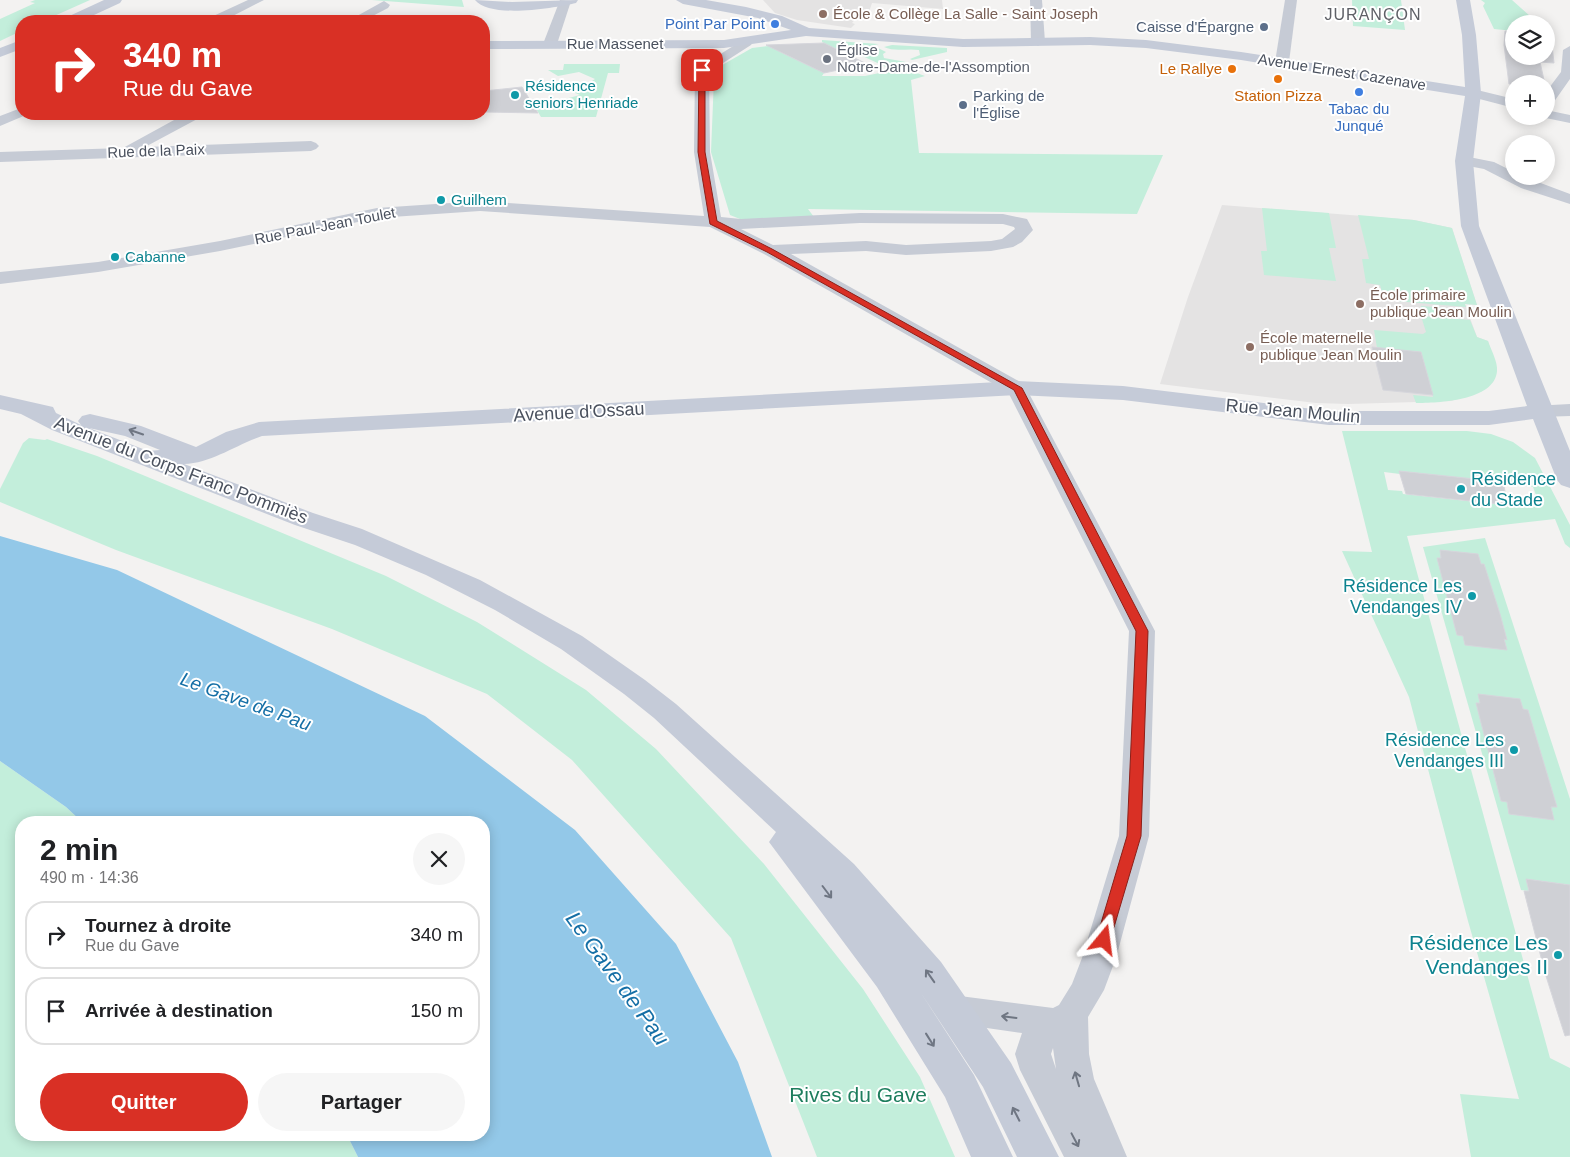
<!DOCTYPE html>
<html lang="fr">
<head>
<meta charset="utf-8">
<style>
	:root { --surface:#fff; --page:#f6f6f6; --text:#202124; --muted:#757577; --line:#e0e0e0; --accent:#d93025 }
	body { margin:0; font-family:Arial,sans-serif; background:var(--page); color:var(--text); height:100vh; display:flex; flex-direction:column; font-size:19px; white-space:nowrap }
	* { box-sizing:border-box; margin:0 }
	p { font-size:16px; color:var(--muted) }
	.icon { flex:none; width:28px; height:28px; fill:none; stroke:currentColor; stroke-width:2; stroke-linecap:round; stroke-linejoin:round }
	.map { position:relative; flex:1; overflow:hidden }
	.panel { position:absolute; left:15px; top:816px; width:475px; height:325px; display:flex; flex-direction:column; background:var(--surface); border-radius:20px; box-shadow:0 2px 12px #0003 }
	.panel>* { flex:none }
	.banner { position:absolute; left:15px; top:15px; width:475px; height:105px; border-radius:20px; box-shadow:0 2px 12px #0003; background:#d93025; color:#fff; overflow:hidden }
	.tools { position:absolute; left:1505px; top:15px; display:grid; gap:10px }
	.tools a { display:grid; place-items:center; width:50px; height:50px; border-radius:50%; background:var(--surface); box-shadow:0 2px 12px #0003; font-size:25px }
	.pin { position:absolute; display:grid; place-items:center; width:42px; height:42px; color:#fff; margin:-21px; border-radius:10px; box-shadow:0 2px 8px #0006 }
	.me { position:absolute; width:55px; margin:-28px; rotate:16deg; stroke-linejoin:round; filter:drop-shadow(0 0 4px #0008) }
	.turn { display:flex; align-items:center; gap:18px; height:105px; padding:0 25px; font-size:22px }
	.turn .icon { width:65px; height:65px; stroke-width:2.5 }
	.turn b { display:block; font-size:35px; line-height:42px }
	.round { display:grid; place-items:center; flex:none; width:52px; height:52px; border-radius:26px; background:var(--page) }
	.headline { display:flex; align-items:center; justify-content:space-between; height:85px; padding:0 25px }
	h1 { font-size:30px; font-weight:600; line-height:38px }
	.cta { display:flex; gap:10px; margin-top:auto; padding:10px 25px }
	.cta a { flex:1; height:58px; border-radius:30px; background:var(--accent); color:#fff; font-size:20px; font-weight:600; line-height:58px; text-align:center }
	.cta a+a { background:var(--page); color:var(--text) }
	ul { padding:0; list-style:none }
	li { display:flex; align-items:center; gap:15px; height:68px; margin:0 10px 8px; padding:0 15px; border:2px solid var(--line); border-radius:20px }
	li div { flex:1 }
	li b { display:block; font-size:19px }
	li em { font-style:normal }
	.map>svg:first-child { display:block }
	.education { fill:#e4e3e3 }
	.green { fill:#c3eedb; fill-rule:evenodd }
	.water { fill:#93c8e8 }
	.building { fill:#cfd0d5; stroke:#d6d6dc }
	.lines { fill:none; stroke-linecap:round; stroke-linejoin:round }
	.street { fill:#c6cbd5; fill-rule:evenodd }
	.secondary { fill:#c5cbd8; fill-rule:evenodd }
	.oneway { stroke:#6f7683 }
	.oneway2 { stroke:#6f7682 }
	.route { fill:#d93025; stroke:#8d1f18 }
	.education-dot { fill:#8d6e63; stroke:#fff; stroke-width:2 }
	.shop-dot { fill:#3f7fe0; stroke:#fff; stroke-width:2 }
	.service-dot { fill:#5c6f8a; stroke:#fff; stroke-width:2 }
	.worship-dot { fill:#6b7280; stroke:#fff; stroke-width:2 }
	.food-dot { fill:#e8710a; stroke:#fff; stroke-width:2 }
	.culture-dot { fill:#0f9aa8; stroke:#fff; stroke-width:2 }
	.labels { text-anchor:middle; stroke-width:4; stroke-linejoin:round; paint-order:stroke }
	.far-education-label { font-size:15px; fill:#785e54; stroke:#fff; text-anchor:start }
	.far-shop-label { font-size:15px; fill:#366cbe; stroke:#fff; text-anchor:end }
	.far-service-label { font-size:15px; fill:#4e5e75; stroke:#fff; text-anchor:end }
	.far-street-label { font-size:15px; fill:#4a515e; stroke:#fff }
	.far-worship-label { font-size:15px; fill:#5b616d; stroke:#fff; text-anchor:start }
	.far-food-label { font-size:15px; fill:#c56008; stroke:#fff; text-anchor:end }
	.far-culture-label { font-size:15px; fill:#0d838f; stroke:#fff; text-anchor:start }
	.far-quarter-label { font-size:16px; letter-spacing:1px; fill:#5e6066; stroke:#fff }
	.street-label { font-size:18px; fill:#4a515e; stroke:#fff }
	.culture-label { font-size:18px; fill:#0d838f; stroke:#fff; text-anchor:end }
	.water-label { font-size:19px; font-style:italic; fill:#156fa6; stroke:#fff }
	.near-culture-label { font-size:21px; fill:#0d838f; stroke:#fff; text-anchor:end }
	.near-park-label { font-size:21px; fill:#1d7d5d; stroke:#fff }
	.near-water-label { font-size:22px; font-style:italic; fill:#156fa6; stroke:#fff }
</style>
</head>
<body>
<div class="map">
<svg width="1570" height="1157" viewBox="0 0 1570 1157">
	<rect width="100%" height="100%" fill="#f3f2f1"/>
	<!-- education -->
	<g class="education">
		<path d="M763,0h179l1,9 -71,-6 -5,15 -10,-1 -5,6 3,1 -4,4 -54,-8 -22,-7z"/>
		<path d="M1222,205l192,15 38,8 25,77 -12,-1 1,3 11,30 11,4 9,29 -4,12 -16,11 -26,8 -103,3 -32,-1 -156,-19 28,-87z"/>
	</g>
	<!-- green -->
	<g class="green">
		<path d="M35,0h55l-47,21h-22v10l-21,10v-22l35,-16 -5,-1z"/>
		<path d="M372,0h90l2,7z"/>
		<path d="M1352,0h49l4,30 -52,-4z"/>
		<path d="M1481,0h31l27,24h-25v7l-20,-2 -11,-23 2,-3z"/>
		<path d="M822,40l57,4 -36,8 -21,-10z"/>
		<path d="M785,44l-5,8 44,21 -2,3h43l38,-8 22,8 -14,4 8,73 244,2 -26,59 -329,-5 6,8 -69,4 -15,-6 -19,-63 3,-74 3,-10 35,-20z"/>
		<path d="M892,45l55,3v4l-35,8 -2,-1 10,-4 -1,-5c-11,-2 -25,2 -35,-3z"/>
		<path d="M878,48l8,4 -3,2 1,4 22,4 -20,5 -30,-14z"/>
		<path d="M564,64h56l-1,9h-11l-12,44h-55l-6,-10 45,-12 -12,-5 27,-8 -3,-1 3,-2 -16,-7 -21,4 -10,-6h15z"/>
		<path d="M1262,208l67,5 7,35h-7l7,33 -72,-6 -3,-24h6z"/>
		<path d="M1358,215l56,5 38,8 25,77 -12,-1 1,3 -82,-7 -4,-15 -14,-2 -4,-24h7z"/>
		<path d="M1421,306l39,3 2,7 -39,-3z"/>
		<path d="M1421,316l49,4 7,17 11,4c3,9 10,21 9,30 -2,30 -60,32 -81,32l-3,-8 20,2 -12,-45 -44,-4 -3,-18 49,4 3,-2z"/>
		<path d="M1342,431h125l24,3 22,8 22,16 35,67v23l-5,-4 -10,-25 -148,17 143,522 20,10v89h-99l-11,-63 59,5 -51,-178 -59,-224 -67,-146 30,1zM1399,471l104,11 1,2 29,3 7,19 -27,-3v3l-110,-12 -1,-3 -14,-1 -4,-18 16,2z"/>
		<path d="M29,438l16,2 2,-1 50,17 289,120 91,46 109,68 70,59 108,115 99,125 57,88 35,80h-138l-86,-219 -159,-178 -85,-66 -155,-65 -216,-79 -116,-48v-13l23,-46z"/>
		<path d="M1485,538l85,261v86l-44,-6 3,12 -8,-1 -98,-343z"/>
		<path d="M0,761l66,46 16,15h-61v313h326l11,22h-358z"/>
	</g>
	<!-- water -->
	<path class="water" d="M0,536l117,34 308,146 150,114 101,114 62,118 34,95h-414l-11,-22h137v-313h-402l-16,-15 -66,-46z"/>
	<!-- building -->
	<g class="building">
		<path d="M1505,31l9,1v24h32v-20h5l3,27 -14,-1 4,18 -12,-1v5h-23l-5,-39z"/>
		<path d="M824,43l43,21 -43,9 -58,-28z"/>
		<path d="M522,87l16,26 -54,-1v-21z"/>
		<path d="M1372,347l49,5 12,43 -50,-5z"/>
		<path d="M1399,471l104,11 5,23 -102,-11z"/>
		<path d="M1440,550l38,4 3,10h3l16,50 7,26 -3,-1 3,11 -42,-5 -2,-9 -6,-1 -20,-77h4z"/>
		<path d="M1478,694l42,5 3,10 5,1 29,97h-6l3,13 -45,-6 -2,-12 -6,-1 -25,-98h4z"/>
		<path d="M1526,879l44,6v150l-5,1 -20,-63 -21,-82h5z"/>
	</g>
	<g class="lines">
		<!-- street -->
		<g class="street">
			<path d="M248,0h16l-41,21h-16l2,-3z"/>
			<path d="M560,0l11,1 -14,43 -2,3h-10l-2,-3z"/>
			<path d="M1030,0h12l3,42 -7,4 -7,-4z"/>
			<path d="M1285,0h12l-8,62 -7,4 -7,-4z"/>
			<path d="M384,1l6,4 -2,3 -25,13h-15z"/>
			<path d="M746,38l7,4 -2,3 -42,27 1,80 11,65 20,2 119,-6 143,1 24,5 6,11 -11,12 -9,5 -22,4 -85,4 -40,-4 -75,3 233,130 131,247 -6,205 -33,122 -12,32 -16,27 1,37 5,25 33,78h-63l-44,-87 -5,-16 7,-21 -70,-10 -12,-4 -5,-10 5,-10 12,-4 101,13 6,-3 13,-21 10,-26 37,-122 10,-205 -121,-239 -244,-138 -54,-27 -230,-16 -103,7 -157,33 -122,21 -98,12v-12l98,-10 122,-21 157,-33 103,-7 224,15 -10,-64 1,-82zM860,223l143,1 11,3 1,2 -13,10 -11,2 -85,4 -40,-4 -93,4 -32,-16zM1053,1048l3,21 -5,-15z"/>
			<path d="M1570,46v33l-19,27 -5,1v-15l15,-20 2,-22z"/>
			<path d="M1473,89l41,10v9l-46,-12 -2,-3 2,-3z"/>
			<path d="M21,108v6h6l-1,1 -26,11v-10z"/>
			<path d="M1546,110l24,5v8l-29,-6 5,-1z"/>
			<path d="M185,114h18l-2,3 -56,30 166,-6 5,2 3,3 -3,3 -5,2 -311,11v-10l123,-4z"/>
			<path d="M1464,156l30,6 20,10v4h8l48,18v10l-49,-16 -37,-19 -26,-5 -2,-3 2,-3z"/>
			<path d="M1570,404v12l-29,1 -8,-1 -3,-5 3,-5z"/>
		</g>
		<!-- secondary -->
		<g class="secondary">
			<path d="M104,0h18l-2,3 -39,18h-18l2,-3z"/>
			<path d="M475,0l37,2 66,-2 -2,3c-21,5 -86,16 -101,-3z"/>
			<path d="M676,0h30l40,7 36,9 27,12 154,11 127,-2 56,3 95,12 224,35 -3,-52 -6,-35h14l6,35 5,58 -8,68 6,65 91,225v37l-9,-3 -4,-5 -24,-61 -44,6h-160l-206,-25 -106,-5 -755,41c-27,9 -50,27 -78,28l129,49 49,16 118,51 102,56 63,44 31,24 178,160 87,98 70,101 48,94h-42l-34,-70 -62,-94 53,82 39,82h-42l-26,-60 -68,-110 -108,-145 7,-10 -122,-114 -30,-24 -63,-45 -66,-39 -69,-35 -71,-30 -60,-20 -243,-95 -31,-16 -21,-5v-14l53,12 3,6 25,12 -3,-4 4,-5 8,-2 51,12 55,21 30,-15 33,-10 758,-41 106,5 206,25h160l38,-5 -66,-180 -6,-65 10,-65 -224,-36 -95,-12 -56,-3 -127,2 -157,-11 -82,12 -240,1v-8l240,-1 67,-10 -33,-12 -75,-14zM89,428l36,8 35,14 -12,1z"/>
			<path d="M21,40v9l-21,8v-9z"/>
		</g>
	</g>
	<!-- one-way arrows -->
	<defs><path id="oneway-shaft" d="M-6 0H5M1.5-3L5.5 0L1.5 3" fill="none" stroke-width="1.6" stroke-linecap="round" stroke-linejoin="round" transform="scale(1.25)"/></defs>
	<g class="oneway">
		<use href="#oneway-shaft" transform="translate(136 432) rotate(-161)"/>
		<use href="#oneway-shaft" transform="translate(827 892) rotate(53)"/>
		<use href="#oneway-shaft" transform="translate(930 976) rotate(-125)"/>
		<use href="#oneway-shaft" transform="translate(930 1040) rotate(58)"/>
		<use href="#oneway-shaft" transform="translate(1016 1114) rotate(-117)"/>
	</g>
	<g class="oneway2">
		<use href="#oneway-shaft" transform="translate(1009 1017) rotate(-173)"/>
		<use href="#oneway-shaft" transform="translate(1077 1079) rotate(-106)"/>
		<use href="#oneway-shaft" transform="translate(1075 1140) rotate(62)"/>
	</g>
	<!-- route -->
	<path class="route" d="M702,68l3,2v82l12,69 55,28 250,139 126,243 -7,205 -32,108 -5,2 -5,-2 -3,-4 31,-104 9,-205 -122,-241 -247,-138 -57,-28 -12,-72 1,-82z"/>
	<!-- markers -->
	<g class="education-dot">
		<circle cx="823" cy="14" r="5"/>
		<circle cx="1360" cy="304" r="5"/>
		<circle cx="1250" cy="347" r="5"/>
	</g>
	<g class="shop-dot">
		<circle cx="775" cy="24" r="5"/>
		<circle cx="1359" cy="92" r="5"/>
	</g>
	<g class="service-dot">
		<circle cx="1264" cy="27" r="5"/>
		<circle cx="963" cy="105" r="5"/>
	</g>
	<circle class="worship-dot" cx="827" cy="59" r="5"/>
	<g class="food-dot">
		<circle cx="1232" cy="69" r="5"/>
		<circle cx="1278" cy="79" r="5"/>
	</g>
	<g class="culture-dot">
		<circle cx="515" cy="95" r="5"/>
		<circle cx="441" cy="200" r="5"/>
		<circle cx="115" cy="257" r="5"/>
		<circle cx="1461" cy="489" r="5"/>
		<circle cx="1472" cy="596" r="5"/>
		<circle cx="1514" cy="750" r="5"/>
		<circle cx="1558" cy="955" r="5"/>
	</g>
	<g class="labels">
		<!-- far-education labels -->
		<g class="far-education-label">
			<text x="833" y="19">École &amp; Collège La Salle - Saint Joseph</text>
			<text x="1370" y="300">École primaire<tspan x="1370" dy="17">publique Jean Moulin</tspan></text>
			<text x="1260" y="343">École maternelle<tspan x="1260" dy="17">publique Jean Moulin</tspan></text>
		</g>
		<!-- far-shop labels -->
		<g class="far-shop-label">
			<text x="765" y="29">Point Par Point</text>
			<text x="1359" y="114" text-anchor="middle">Tabac du<tspan x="1359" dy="17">Junqué</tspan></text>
		</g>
		<!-- far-service labels -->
		<g class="far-service-label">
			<text x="1254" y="32">Caisse d'Épargne</text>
			<text x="973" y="101" text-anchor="start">Parking de<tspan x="973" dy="17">l'Église</tspan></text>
		</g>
		<!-- far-street labels -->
		<g class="far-street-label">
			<text x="615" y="49">Rue Massenet</text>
			<text transform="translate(1342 72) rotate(9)" y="5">Avenue Ernest Cazenave</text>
			<text transform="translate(156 151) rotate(-2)" y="5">Rue de la Paix</text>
			<text transform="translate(325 226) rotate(-11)" y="5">Rue Paul-Jean Toulet</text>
		</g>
		<!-- far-worship labels -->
		<g class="far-worship-label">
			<text x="837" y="55">Église<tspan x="837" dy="17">Notre-Dame-de-l'Assomption</tspan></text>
		</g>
		<!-- far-food labels -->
		<g class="far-food-label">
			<text x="1222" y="74">Le Rallye</text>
			<text x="1278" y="101" text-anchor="middle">Station Pizza</text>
		</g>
		<!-- far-culture labels -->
		<g class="far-culture-label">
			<text x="525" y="91">Résidence<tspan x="525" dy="17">seniors Henriade</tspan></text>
			<text x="451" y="205">Guilhem</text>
			<text x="125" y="262">Cabanne</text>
		</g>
		<!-- far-quarter labels -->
		<g class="far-quarter-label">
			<text x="1373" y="20">JURANÇON</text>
		</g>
		<!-- street labels -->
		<g class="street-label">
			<text transform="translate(1293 411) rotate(5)" y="6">Rue Jean Moulin</text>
			<text transform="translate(579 412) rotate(-3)" y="6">Avenue d'Ossau</text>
			<text transform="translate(181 470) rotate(21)" y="6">Avenue du Corps Franc Pommiès</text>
		</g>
		<!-- culture labels -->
		<g class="culture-label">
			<text x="1471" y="485" text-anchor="start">Résidence<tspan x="1471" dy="21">du Stade</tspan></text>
			<text x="1462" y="592">Résidence Les<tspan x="1462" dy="21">Vendanges IV</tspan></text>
			<text x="1504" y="746">Résidence Les<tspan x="1504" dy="21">Vendanges III</tspan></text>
		</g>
		<!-- water labels -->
		<g class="water-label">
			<text transform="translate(246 701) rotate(20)" y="7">Le Gave de Pau</text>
		</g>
		<!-- near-culture labels -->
		<g class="near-culture-label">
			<text x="1548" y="950">Résidence Les<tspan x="1548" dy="24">Vendanges II</tspan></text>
		</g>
		<!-- near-park labels -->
		<g class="near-park-label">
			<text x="858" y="1102">Rives du Gave</text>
		</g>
		<!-- near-water labels -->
		<g class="near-water-label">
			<text transform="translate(618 978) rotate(54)" y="8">Le Gave de Pau</text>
		</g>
	</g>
</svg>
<div class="tools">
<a><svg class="icon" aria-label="layers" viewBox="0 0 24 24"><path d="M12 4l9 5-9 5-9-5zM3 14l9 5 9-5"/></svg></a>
<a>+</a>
<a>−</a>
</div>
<div class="pin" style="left:702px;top:70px;background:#d93025"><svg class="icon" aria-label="arrive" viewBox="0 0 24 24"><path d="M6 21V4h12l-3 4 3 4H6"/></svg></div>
<svg class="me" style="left:1104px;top:940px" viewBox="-20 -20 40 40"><path d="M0-17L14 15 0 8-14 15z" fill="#d93025" stroke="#fff" stroke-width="4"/></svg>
<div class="banner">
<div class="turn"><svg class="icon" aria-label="right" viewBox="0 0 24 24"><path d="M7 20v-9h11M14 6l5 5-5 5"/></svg><div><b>340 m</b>Rue du Gave</div></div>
</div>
<section class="panel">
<div class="headline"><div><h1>2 min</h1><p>490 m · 14:36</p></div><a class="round"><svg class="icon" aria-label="close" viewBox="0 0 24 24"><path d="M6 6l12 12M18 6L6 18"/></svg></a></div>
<ul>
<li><svg class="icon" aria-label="right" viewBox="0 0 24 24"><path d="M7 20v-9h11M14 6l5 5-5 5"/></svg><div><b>Tournez à droite</b><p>Rue du Gave</p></div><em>340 m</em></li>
<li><svg class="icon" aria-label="arrive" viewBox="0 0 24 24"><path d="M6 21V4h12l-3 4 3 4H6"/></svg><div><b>Arrivée à destination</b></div><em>150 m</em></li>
</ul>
<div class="cta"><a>Quitter</a><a>Partager</a></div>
</section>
</div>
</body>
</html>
